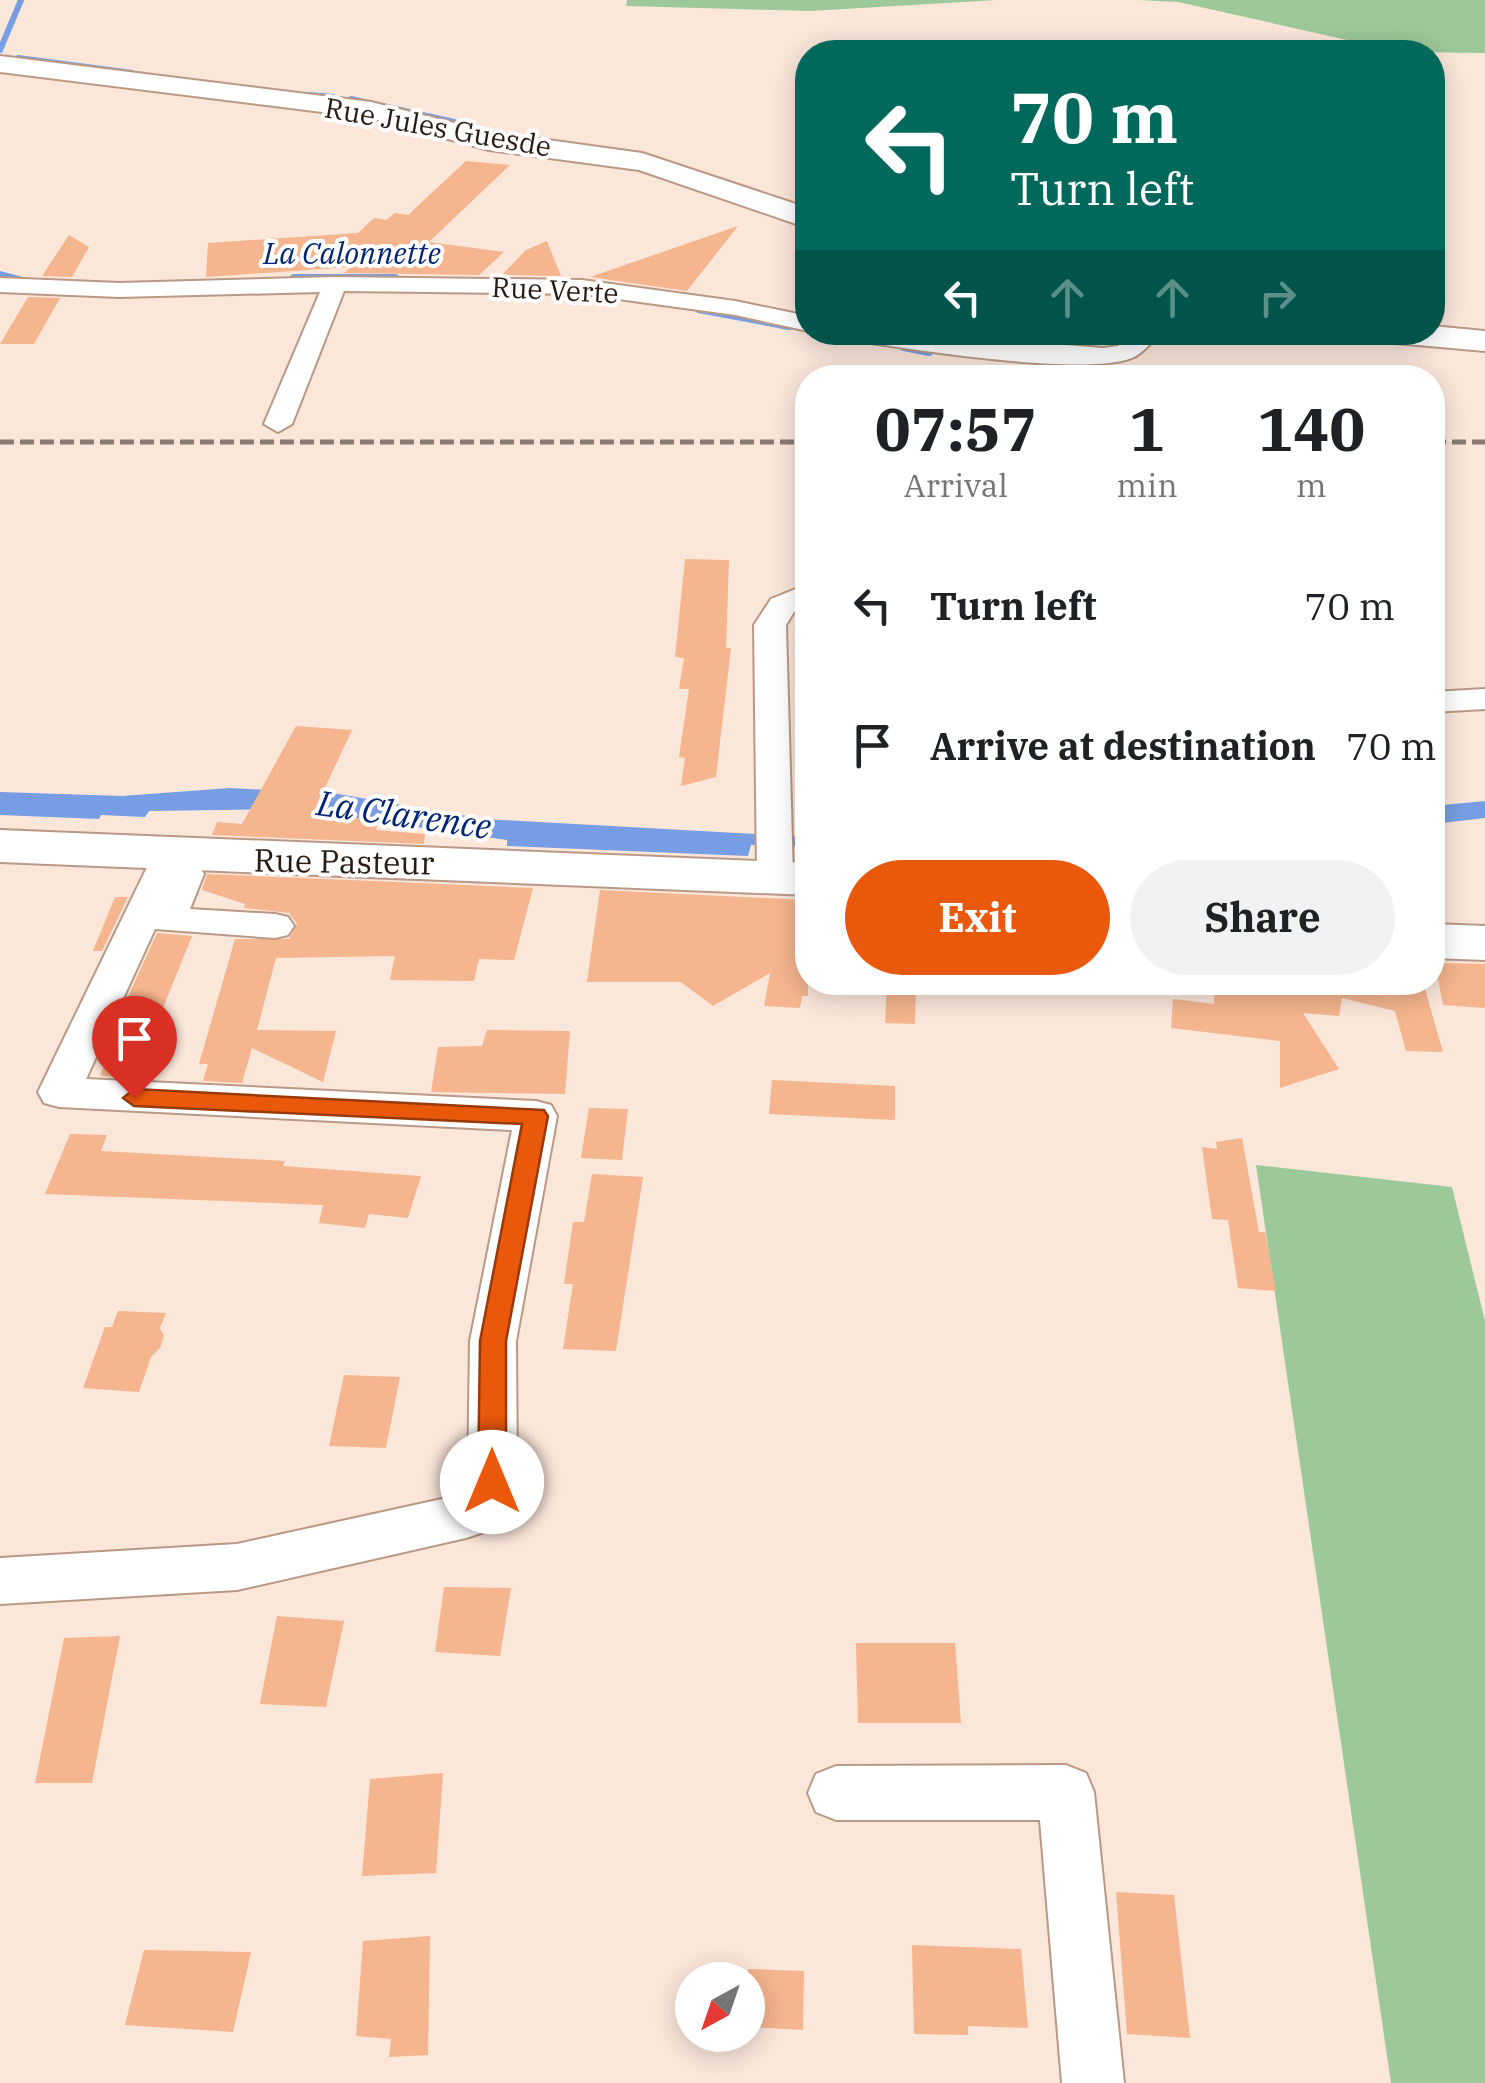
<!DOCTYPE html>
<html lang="en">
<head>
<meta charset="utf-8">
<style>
	:root { --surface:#fff; --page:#f2f2f2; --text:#202124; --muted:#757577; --accent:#ea580c }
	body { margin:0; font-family:"IBM Plex Serif",serif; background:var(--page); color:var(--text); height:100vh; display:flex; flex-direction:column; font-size:38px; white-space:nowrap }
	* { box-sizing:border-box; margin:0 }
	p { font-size:32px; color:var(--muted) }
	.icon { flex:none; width:55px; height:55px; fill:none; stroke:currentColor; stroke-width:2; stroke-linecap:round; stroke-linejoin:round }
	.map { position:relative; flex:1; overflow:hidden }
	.sheet { position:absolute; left:795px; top:365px; width:650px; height:630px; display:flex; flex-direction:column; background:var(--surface); border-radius:40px; box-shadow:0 5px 25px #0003 }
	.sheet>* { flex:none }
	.banner { position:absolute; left:795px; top:40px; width:650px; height:305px; border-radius:40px; box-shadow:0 5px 25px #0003; background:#00695c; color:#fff; overflow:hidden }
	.needle { width:65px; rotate:220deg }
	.controls { position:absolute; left:675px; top:1962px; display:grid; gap:20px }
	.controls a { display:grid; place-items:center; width:90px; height:90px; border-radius:50%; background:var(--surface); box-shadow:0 5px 25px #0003; font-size:50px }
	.pin { position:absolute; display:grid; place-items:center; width:85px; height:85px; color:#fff; margin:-102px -42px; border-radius:50% 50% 50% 0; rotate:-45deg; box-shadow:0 0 10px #0007 }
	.pin .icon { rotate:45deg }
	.me { position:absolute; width:110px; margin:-55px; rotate:0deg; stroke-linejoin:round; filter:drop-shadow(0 0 8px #0008) }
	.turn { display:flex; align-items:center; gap:35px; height:210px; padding:0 50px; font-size:45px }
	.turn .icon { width:130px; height:130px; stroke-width:2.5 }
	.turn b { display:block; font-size:70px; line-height:85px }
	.lanes { display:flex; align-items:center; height:95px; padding:0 50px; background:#0003; justify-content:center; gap:50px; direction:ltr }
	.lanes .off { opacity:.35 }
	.eta { display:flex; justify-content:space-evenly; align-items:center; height:170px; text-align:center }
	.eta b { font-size:60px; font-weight:800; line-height:70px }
	.action { display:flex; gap:20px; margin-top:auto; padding:20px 50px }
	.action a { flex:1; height:115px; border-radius:60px; background:var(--accent); color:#fff; font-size:40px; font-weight:800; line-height:115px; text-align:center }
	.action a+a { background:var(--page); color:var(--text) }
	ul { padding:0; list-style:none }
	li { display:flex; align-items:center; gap:30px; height:140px; padding:0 50px }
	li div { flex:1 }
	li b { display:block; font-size:38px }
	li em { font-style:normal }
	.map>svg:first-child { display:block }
	.green { fill:#9dc99a }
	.water { fill:#779ee5 }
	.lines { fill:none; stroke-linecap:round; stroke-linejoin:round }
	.stream-far1 { stroke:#779ee5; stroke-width:6 }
	.stream { stroke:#779ee5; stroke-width:8 }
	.building { fill:#f5b58e }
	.street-casing { stroke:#b99985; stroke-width:4 }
	.secondary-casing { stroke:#b99985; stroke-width:4 }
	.street { fill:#fff; fill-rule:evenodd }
	.secondary { fill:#fff; fill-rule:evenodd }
	.rail { stroke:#8a7a70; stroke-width:5; stroke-dasharray:14 6; stroke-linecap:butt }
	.route { fill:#ea580c; stroke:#983908; stroke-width:2.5 }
	.labels { text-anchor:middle; stroke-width:8; stroke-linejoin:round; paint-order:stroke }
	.far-street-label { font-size:28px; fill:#271b13; stroke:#fff }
	.far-water-label { font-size:30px; font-style:italic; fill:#002575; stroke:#fff }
	.street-label { font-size:32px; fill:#271b13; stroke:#fff }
	.water-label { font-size:35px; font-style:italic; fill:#002575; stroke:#fff }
</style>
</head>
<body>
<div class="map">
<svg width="1485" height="2083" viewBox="0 0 1485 2083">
	<rect width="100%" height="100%" fill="#fbe6da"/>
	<!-- green -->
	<g class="green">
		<path d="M627,0h370l-187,11 -184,-5z"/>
		<path d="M1138,0h347v53l-84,-1 -223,-50z"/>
		<path d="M1256,1165l196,22 33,134v762h-94z"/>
	</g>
	<!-- water -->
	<g class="water">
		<path d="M230,788l108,6 147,25 322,18v10l-56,-2 -3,11 -241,-10v-6l-214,-31 -144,2 -4,6 -44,-2 -2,4 -99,-4v-23l122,4z"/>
		<path d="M1485,801v17l-52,6v-18z"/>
	</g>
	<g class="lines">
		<!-- stream-far1 -->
		<g class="stream-far1">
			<path d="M0,50l21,-50"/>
			<path d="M18,58l114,15"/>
			<path d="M309,95l24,2"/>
			<path d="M351,99l103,23"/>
			<path d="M462,124l12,4"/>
		</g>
		<!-- stream -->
		<g class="stream">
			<path d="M0,275l19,5"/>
			<path d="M294,278h101"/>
			<path d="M699,309l90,17"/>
			<path d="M823,332l38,7"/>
			<path d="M904,347l25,5"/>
		</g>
	</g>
	<!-- building -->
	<g class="building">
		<path d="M466,161l44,4 -81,77 75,10 -25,23 -135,-2 7,-6 -145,10 2,-34 150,-10 16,-15 12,2 9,-7 13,2z"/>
		<path d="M738,226l-51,65 -97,-14z"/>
		<path d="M69,235l20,12 -17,30 -30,-1z"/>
		<path d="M547,241l14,35 -59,-1 24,-25z"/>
		<path d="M28,297l32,1 -26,46h-34z"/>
		<path d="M685,559l44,1 -3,88h5l-15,129 -35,9 4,-28 -6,-1 10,-68h-10l5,-31 -9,-1z"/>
		<path d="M296,726l56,4 -38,81 64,11 -2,8 49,4 -1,10 -212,-9 5,-13 25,2z"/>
		<path d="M207,874l237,10 89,4 -19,72 -35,-1 -5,22 -84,-1 5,-24 -119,2 -19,72 79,1 -13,51 -71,-34 -10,35 -39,-2 5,-17h-9l36,-125h54l8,-15 -8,-11 -45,-5 1,-4 -43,-14z"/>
		<path d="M600,890l208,10v96h-6l-2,12 -36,-2 6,-33 -57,33 -32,-24h-94z"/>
		<path d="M115,897h13l-26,54h-9z"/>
		<path d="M157,933l35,3 -57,142 -35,-2 8,-21 -6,-1z"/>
		<path d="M1435,963l50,1v44l-42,-3z"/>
		<path d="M887,982h29l-1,42 -30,-1z"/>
		<path d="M1215,982h208l20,70 -37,-1 -11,-40 -53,-13 -3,18 -36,-3 36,56 -59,19v-47l-109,-13 2,-29 41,5z"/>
		<path d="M487,1030l83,1 -5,63 -134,-2 7,-45 44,-1z"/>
		<path d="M772,1080l123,6v34l-126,-6z"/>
		<path d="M589,1108l39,1 -6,51 -41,-2z"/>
		<path d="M70,1134l37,1 -6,16 184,10 -2,5 138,10 -13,42 -39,-4 -4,14 -46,-5 4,-18 -278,-11z"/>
		<path d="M1242,1138l17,94h6l11,59 -38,-3 -10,-68 -16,-1 -10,-72 15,2 -1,-7z"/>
		<path d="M592,1174l51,3 -27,174 -53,-2 10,-65h-9l9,-62h11z"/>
		<path d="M118,1311l48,2 -6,15 4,8 -4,12 -9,9 -12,35 -56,-4 22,-61h7z"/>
		<path d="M344,1375l56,2 -14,71 -57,-2z"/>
		<path d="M444,1587l67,1 -11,68 -65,-4z"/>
		<path d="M277,1616l67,5 -18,86 -66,-3z"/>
		<path d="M120,1636l-28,147h-57l29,-145z"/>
		<path d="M856,1643h99l6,80h-103z"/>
		<path d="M443,1773l-7,100 -74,3 8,-97z"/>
		<path d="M1116,1892l58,3 16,143 -63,-4z"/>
		<path d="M430,1936l-2,119 -39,2 2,-18 -35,-3 7,-95z"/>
		<path d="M912,1945l109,4 7,79 -60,-2v9l-54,-1z"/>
		<path d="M144,1950l107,2 -18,80 -108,-7z"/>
		<path d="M748,1969l56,2 -1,59 -55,-3z"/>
	</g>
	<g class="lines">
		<defs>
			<g id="street">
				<path d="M335,277l247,3 153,21 73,15v15l-73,-16 -153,-21 -238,-3 -52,133 -14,8 -14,-8 56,-132 -201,5 -119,-5v-14l119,5z"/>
				<path d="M841,332h62l200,16 15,-2 15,-14h27c-7,9 -18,22 -28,26 -47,19 -224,-9 -279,-18z"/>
				<path d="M808,584v21l-14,7 -8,13 7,252 -5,8h-26l-5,-8 -3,-252 17,-26z"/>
				<path d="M1485,689v20l-53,3v-20z"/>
				<path d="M171,843l13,4 5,8 -3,7 13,4 5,8 -14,35 85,5 13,3 6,9 -6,9 -13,3 -120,-9 -69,150 450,22 15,4 6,11 -41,225 1,141 -33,50 -18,6 -229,52 -237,14v-46l237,-14 214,-47 17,-21 2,-135 42,-211 -453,-23 -15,-4 -6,-11 115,-237 5,-8z"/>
				<path d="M1066,1765l20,8 8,19 30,291h-62l-22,-263h-204l-20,-8 -8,-19 8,-19 20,-8z"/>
			</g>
			<g id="secondary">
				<path d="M0,56l371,46 119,30 152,21 166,55v20l-169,-58 -150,-20 -119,-32 -370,-46z"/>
				<path d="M1432,326l53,5v20l-101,-9 -12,-3 -5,-7h65z"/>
				<path d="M0,830l808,33v32l-808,-33z"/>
				<path d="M1432,924l53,2v34l-53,-2z"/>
			</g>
		</defs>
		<!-- street casing -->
		<use href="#street" class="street-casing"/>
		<!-- secondary casing -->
		<use href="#secondary" class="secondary-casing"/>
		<!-- street -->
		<use href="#street" class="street"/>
		<!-- secondary -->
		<use href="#secondary" class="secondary"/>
		<!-- rail -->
		<g class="rail">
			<path d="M0,442h808"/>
			<path d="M1432,442h53"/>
		</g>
	</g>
	<!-- route -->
	<path class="route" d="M134,1089l410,21 4,6 -42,225v141l-4,9 -10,3 -10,-3 -4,-9 2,-141 42,-217 -388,-18 -11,-8z"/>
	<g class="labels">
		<!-- far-street labels -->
		<g class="far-street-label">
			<text transform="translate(438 127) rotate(10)" y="10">Rue Jules Guesde</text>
			<text transform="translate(555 290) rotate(3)" y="10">Rue Verte</text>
		</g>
		<!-- far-water labels -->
		<g class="far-water-label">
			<text x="352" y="264">La Calonnette</text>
		</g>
		<!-- street labels -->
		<g class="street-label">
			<text transform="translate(344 862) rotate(1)" y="11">Rue Pasteur</text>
		</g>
		<!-- water labels -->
		<g class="water-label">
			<text transform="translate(404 815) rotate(8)" y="12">La Clarence</text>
		</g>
	</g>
</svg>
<div class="controls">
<a><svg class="needle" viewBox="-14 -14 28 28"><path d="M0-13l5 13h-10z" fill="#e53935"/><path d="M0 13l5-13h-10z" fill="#757577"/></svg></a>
</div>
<div class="pin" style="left:134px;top:1098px;background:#d93025"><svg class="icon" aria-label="arrive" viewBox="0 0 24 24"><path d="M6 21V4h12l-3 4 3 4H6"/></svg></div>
<svg class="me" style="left:492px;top:1482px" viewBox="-20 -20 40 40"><circle r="19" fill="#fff"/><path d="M0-13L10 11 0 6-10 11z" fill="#ea580c"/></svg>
<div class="banner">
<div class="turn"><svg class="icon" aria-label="left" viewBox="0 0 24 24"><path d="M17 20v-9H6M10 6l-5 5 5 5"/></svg><div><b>70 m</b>Turn left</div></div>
<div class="lanes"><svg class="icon" aria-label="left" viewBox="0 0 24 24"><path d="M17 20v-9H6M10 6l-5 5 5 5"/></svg><svg class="icon off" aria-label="ahead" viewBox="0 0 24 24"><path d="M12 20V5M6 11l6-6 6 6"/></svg><svg class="icon off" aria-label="ahead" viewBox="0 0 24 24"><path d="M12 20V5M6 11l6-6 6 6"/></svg><svg class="icon off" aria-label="right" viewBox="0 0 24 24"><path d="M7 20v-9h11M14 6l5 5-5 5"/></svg></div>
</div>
<section class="sheet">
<div class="eta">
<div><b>07:57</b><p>Arrival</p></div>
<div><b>1</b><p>min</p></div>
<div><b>140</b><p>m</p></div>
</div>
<ul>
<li><svg class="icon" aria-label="left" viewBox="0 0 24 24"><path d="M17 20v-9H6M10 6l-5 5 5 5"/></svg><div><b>Turn left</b></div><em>70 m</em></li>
<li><svg class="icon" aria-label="arrive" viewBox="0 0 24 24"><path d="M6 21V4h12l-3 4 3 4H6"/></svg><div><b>Arrive at destination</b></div><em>70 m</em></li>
</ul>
<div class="action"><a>Exit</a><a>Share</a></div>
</section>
</div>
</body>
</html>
